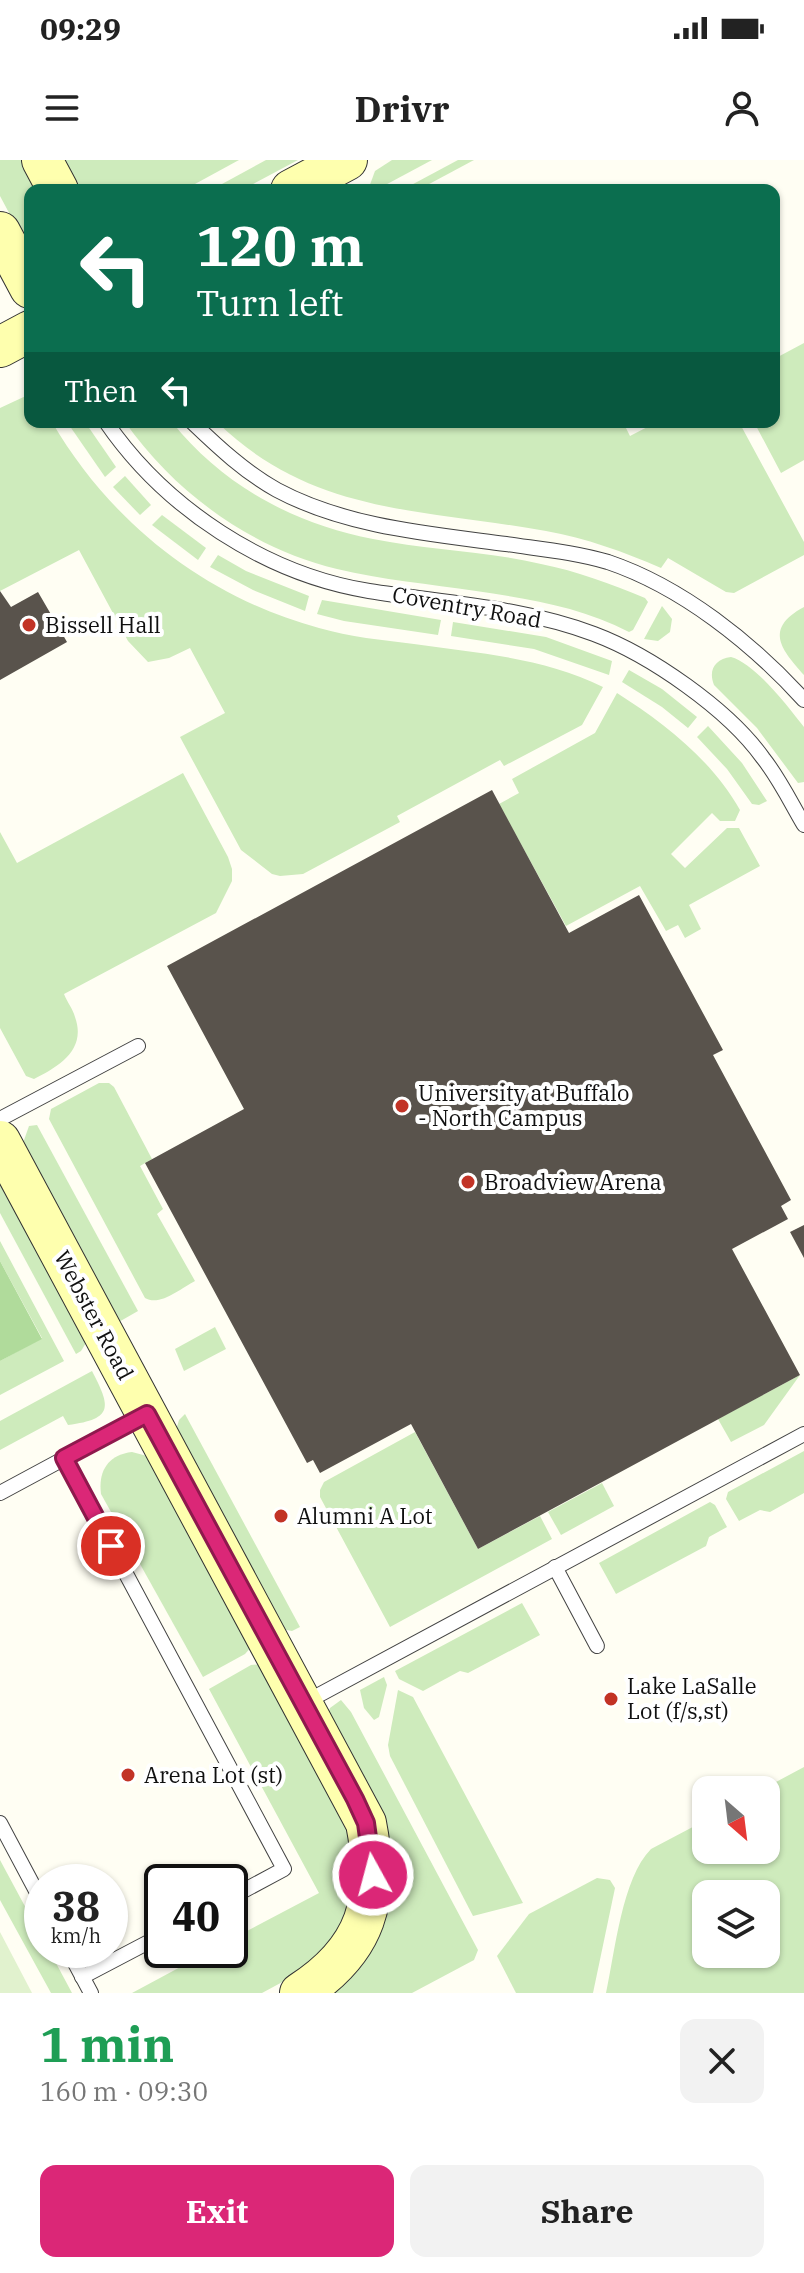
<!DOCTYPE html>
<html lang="en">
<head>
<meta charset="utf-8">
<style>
	:root { --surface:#fff; --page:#f2f2f2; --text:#222; --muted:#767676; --accent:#db2777 }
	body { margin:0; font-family:"IBM Plex Serif",serif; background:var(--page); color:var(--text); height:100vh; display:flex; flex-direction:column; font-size:30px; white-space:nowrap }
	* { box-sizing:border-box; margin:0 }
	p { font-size:26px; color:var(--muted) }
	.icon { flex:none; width:44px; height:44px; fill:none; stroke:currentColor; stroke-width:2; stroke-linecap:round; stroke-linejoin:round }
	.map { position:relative; height:1833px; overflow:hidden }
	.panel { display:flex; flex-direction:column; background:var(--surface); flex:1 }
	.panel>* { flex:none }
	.hud { position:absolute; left:24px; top:24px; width:756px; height:244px; border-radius:16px; box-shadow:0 2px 6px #0004; background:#0b6e4f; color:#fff; overflow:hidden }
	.needle { width:52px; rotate:152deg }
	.controls { position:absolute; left:692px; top:1616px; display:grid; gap:16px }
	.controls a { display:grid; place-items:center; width:88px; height:88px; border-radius:16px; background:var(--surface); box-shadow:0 2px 6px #0004; font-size:40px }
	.speed { position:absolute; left:24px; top:1704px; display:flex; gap:16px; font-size:40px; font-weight:700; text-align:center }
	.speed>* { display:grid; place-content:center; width:104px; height:104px; border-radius:50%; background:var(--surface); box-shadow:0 2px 6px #0004; line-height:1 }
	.speed small { font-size:20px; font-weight:400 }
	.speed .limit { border:4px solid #111; border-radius:12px; background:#fff; color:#111 }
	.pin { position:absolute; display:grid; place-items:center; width:68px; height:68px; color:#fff; margin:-34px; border:4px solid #fff; border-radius:50%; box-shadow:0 2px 8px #0007 }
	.me { position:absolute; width:88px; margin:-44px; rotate:353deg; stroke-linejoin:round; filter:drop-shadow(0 0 6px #0008) }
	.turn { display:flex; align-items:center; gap:28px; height:168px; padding:0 40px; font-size:36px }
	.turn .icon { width:104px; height:104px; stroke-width:2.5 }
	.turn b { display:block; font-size:56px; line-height:68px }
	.then { display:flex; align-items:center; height:76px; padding:0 40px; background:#0003; gap:16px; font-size:30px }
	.round { display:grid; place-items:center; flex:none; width:84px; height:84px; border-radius:16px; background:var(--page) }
	.head { display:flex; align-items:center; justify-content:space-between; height:136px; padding:0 40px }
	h1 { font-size:48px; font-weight:800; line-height:60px; color:#1e9e55 }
	.action { display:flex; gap:16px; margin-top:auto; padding:16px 40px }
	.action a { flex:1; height:92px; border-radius:16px; background:var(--accent); color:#fff; font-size:32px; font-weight:800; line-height:92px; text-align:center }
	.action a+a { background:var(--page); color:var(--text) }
	.status { display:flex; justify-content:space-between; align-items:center; height:56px; padding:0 40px; background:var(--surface); direction:ltr }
	.status svg { height:22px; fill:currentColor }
	header { display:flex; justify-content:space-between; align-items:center; height:104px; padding:0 40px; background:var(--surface); font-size:36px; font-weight:800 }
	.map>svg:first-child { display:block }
	.green { fill:#ceebbc; fill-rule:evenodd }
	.forest { fill:#b0db9b }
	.pitch { fill:#e1f2ce }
	.building { fill:#59534c }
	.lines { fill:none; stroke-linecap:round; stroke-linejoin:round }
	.lane-casing { stroke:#434343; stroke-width:16 }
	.secondary-casing { stroke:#323232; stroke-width:42 }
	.lane { stroke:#fff; stroke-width:14 }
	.secondary { stroke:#feffae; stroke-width:40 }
	.route-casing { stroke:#8e194d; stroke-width:20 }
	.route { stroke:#db2777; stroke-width:14 }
	.poi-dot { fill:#c23326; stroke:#fff; stroke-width:3 }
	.labels { text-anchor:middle; stroke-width:8; stroke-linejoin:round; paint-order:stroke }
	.street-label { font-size:22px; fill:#101010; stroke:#fff }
	.poi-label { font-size:22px; fill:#101010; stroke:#fff; text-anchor:start }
</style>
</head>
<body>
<div class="status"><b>09:29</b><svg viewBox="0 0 49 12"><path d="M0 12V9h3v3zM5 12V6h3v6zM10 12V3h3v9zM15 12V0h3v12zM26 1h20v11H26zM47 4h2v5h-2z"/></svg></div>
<header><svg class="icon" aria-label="menu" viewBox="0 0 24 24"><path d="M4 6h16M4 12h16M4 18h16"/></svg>Drivr<svg class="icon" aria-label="person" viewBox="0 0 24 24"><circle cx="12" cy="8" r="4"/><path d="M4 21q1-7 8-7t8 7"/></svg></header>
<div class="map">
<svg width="804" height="1833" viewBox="0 0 804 1833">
	<rect width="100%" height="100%" fill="#fffef3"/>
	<!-- green -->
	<g class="green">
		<path d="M0,0h23l16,30h-9v62l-30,-56z"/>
		<path d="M61,0h178l-55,30h-107z"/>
		<path d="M266,0h32l-56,30h-31z"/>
		<path d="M392,0h40l-56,30h-8l7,-19z"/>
		<path d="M458,0h16l-56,30h-16z"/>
		<path d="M804,183v117l-23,13 -27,-51h20v-63z"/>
		<path d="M30,234v28h22c59,101 153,175 267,206 31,9 63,12 95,16 64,9 131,14 189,43l-21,38 -78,41 -4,-6 -103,56 3,6 -97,52 -23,2 -8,-2 -31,-24 -61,-113 45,-24 -35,-65 -21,10 -21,4 -20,-21 -49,-91 -79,41v-183z"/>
		<path d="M67,262h18l31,45 -11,10z"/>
		<path d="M125,262h47c50,63 122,102 201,117 55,11 113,12 168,25 36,7 70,20 104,34l3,4 -15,28 -4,2c-48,-25 -100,-33 -153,-41 -46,-7 -94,-11 -139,-22 -86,-21 -161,-75 -212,-147z"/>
		<path d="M217,262h406l7,14 27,-14h82l65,120v13l-70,38 -8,-1 -58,-34 -7,10c-37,-16 -75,-30 -115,-37 -122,-22 -234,-16 -329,-109z"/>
		<path d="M125,316l26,29 -11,10 -27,-28z"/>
		<path d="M162,355l44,33 -8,12 -46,-35z"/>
		<path d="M218,395l28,16 63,25 -4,15 -52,-21 -43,-23z"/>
		<path d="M322,440l119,20 -3,15 -94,-14 -27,-7z"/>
		<path d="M662,446l10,13 -2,13 -12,9 -14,-2z"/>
		<path d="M804,447v68c-22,-25 -41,-46 0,-68z"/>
		<path d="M453,462l93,15 66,24 -3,14 -75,-26 -83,-13z"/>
		<path d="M731,497c25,7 57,50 73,70v55l-6,1 -41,-55 -43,-43c-6,-15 1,-26 17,-28z"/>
		<path d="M629,510l33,19 35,28 -9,11 -26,-21 -40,-25z"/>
		<path d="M617,533c47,30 95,67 123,117l-5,11h-15l-8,-8 -41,41 14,14 42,-40h12l21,38 -71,39 12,24 -16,9 -7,-13 -12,6 -26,-45 -74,40 -67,-122 20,-11 -7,-14 83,-46z"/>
		<path d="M708,566l34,37 25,38 -8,4 -7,-1 -25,-35 -30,-32z"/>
		<path d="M183,613l45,84 4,12v12l-16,32 -152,81c3,8 9,15 11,23 12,33 -17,50 -41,62l-8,-3 -26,-48v-196l17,31z"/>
		<path d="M99,923h10l5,4 38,72 -12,7 23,43 -6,5 38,67c-14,7 -35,26 -50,17l-96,-179 2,-10z"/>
		<path d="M37,965l101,186 -21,12 -94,-180 6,-17z"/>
		<path d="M0,1014l89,164 -8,13 -5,3 -76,-141z"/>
		<path d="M0,1081l64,120 -64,34v-34l42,-23 -42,-77z"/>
		<path d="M215,1167l11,22 -42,22 -9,-22z"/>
		<path d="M92,1211c18,35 23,48 -24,54l-5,-9 -63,34v-29z"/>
		<path d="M800,1215l-36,50 -33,17 -13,-23z"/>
		<path d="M185,1254l115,213 -8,4 -11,-2 -105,-199 3,-10z"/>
		<path d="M415,1272l63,117 62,-33 12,23 -162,88 -70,-130v-7l4,-8z"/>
		<path d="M804,1291v42l-34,19 -10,-2 -21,11 -13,-22 2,-7z"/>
		<path d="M132,1292l15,4 106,189 -8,9 -42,23 -102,-183c-3,-23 7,-39 31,-42z"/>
		<path d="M602,1323l12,23 -53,29 -13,-23z"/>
		<path d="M710,1342l5,3 12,22 -18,10 -3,9 -90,48 -17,-31z"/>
		<path d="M522,1443l18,32 -72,38 -8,-2 -37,20 -24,-12 -4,-8z"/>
		<path d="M264,1504l84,159 8,49 -9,42 -17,29 -31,30 -37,20h-130l80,-43h18v-10l89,-47 -110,-204 42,-24z"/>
		<path d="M384,1517l3,8 -8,32 -5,3 -10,-12 -4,-18z"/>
		<path d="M398,1530l15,7 110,206 -50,13 -83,-160 -2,-11z"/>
		<path d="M341,1540l10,12 127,238 -4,10 -62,33h-83l42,-51 -43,-229 2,-5z"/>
		<path d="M804,1607v226h-198c9,-41 16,-115 45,-144l55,-29v30h60v-60h-5zM706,1734h60v60h-60z"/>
		<path d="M0,1700l42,78v12h7l23,43h-21l-51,-93z"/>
		<path d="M597,1718l13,2 5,8 -22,105h-77l-19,-37 32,-42z"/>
	</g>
	<!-- forest -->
	<path class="forest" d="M0,1101l42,78 -42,22z"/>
	<!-- pitch -->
	<path class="pitch" d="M0,1772l32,61h-32z"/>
	<!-- building -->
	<g class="building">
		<path d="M0,431l11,16 27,-15 29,50 -67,38z"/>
		<path d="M492,630l77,143 70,-38 84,155 -10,5 78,145 -10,6 7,13 -56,30 68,126 -322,174 -67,-125 -91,49 -7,-13 -6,3 -162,-300 99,-54 -77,-143z"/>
		<path d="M804,1065v33l-14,-26z"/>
	</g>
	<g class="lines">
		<defs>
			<g id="lane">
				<path d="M106,262c59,86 159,152 263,169 75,12 153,16 225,43 56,21 134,75 169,124 16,20 28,45 41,67"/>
				<path d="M192,262c26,25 54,51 85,68 69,37 153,44 229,54 34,5 69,8 102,18 74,25 144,81 196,138"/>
				<path d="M0,959l138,-73"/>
				<path d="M64,1298l220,411 -54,29"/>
				<path d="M0,1333l143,-77"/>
				<path d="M555,1407l42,79"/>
				<path d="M304,1543l500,-269"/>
				<path d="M0,1663l42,79"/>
				<path d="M68,1790l23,43"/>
				<path d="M82,1817l80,-42"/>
			</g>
			<g id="secondary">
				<path d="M42,0l16,30"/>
				<path d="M291,30l56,-30"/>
				<path d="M0,72l30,56"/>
				<path d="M0,187l30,-16"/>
				<path d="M0,981l366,682c15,76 1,127 -66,170"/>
			</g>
		</defs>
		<!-- lane casing -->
		<use href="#lane" class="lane-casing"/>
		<!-- secondary casing -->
		<use href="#secondary" class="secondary-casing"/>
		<!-- lane -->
		<use href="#lane" class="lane"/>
		<!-- secondary -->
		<use href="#secondary" class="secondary"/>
	</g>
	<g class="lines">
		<defs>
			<path id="route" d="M111,1386l-47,-88 83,-44 208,385 11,24 7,52"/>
		</defs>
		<!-- route casing -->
		<use href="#route" class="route-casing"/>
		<!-- route -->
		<use href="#route" class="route"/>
	</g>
	<!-- markers -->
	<g class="poi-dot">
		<circle cx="29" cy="465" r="8"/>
		<circle cx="402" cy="946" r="8"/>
		<circle cx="468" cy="1022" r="8"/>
		<circle cx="281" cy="1356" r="8"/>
		<circle cx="611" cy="1539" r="8"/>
		<circle cx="128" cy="1615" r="8"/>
	</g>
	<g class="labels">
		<!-- street labels -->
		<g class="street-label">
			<text transform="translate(467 447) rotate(10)" y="8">Coventry Road</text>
			<text transform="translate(94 1155) rotate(62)" y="8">Webster Road</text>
		</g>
		<!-- poi labels -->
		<g class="poi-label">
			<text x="45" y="473">Bissell Hall</text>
			<text x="418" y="941">University at Buffalo<tspan x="418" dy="25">- North Campus</tspan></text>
			<text x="484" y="1030">Broadview Arena</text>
			<text x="297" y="1364">Alumni A Lot</text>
			<text x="627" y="1534">Lake LaSalle<tspan x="627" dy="25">Lot (f/s,st)</tspan></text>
			<text x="144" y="1623">Arena Lot (st)</text>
		</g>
	</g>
</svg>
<div class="controls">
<a><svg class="needle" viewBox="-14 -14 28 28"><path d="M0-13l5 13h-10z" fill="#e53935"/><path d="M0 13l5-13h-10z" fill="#767676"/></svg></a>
<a><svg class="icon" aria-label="layers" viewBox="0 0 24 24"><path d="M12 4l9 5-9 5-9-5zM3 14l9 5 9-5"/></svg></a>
</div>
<div class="speed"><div>38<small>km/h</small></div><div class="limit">40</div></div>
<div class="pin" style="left:111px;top:1386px;background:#d93025"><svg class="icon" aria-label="arrive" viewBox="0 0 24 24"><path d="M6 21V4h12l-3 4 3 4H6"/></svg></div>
<svg class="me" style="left:373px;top:1715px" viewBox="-20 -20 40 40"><circle r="17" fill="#db2777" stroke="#fff" stroke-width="3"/><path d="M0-11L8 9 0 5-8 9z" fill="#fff"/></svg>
<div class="hud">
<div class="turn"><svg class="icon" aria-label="left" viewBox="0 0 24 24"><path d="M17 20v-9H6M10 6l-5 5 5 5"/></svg><div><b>120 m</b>Turn left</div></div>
<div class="then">Then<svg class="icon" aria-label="left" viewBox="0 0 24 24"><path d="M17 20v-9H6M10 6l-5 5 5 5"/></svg></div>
</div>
</div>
<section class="panel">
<div class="head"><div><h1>1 min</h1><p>160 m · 09:30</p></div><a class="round"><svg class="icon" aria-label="close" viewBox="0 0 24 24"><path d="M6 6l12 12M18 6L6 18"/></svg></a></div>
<div class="action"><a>Exit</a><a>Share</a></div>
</section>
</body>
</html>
